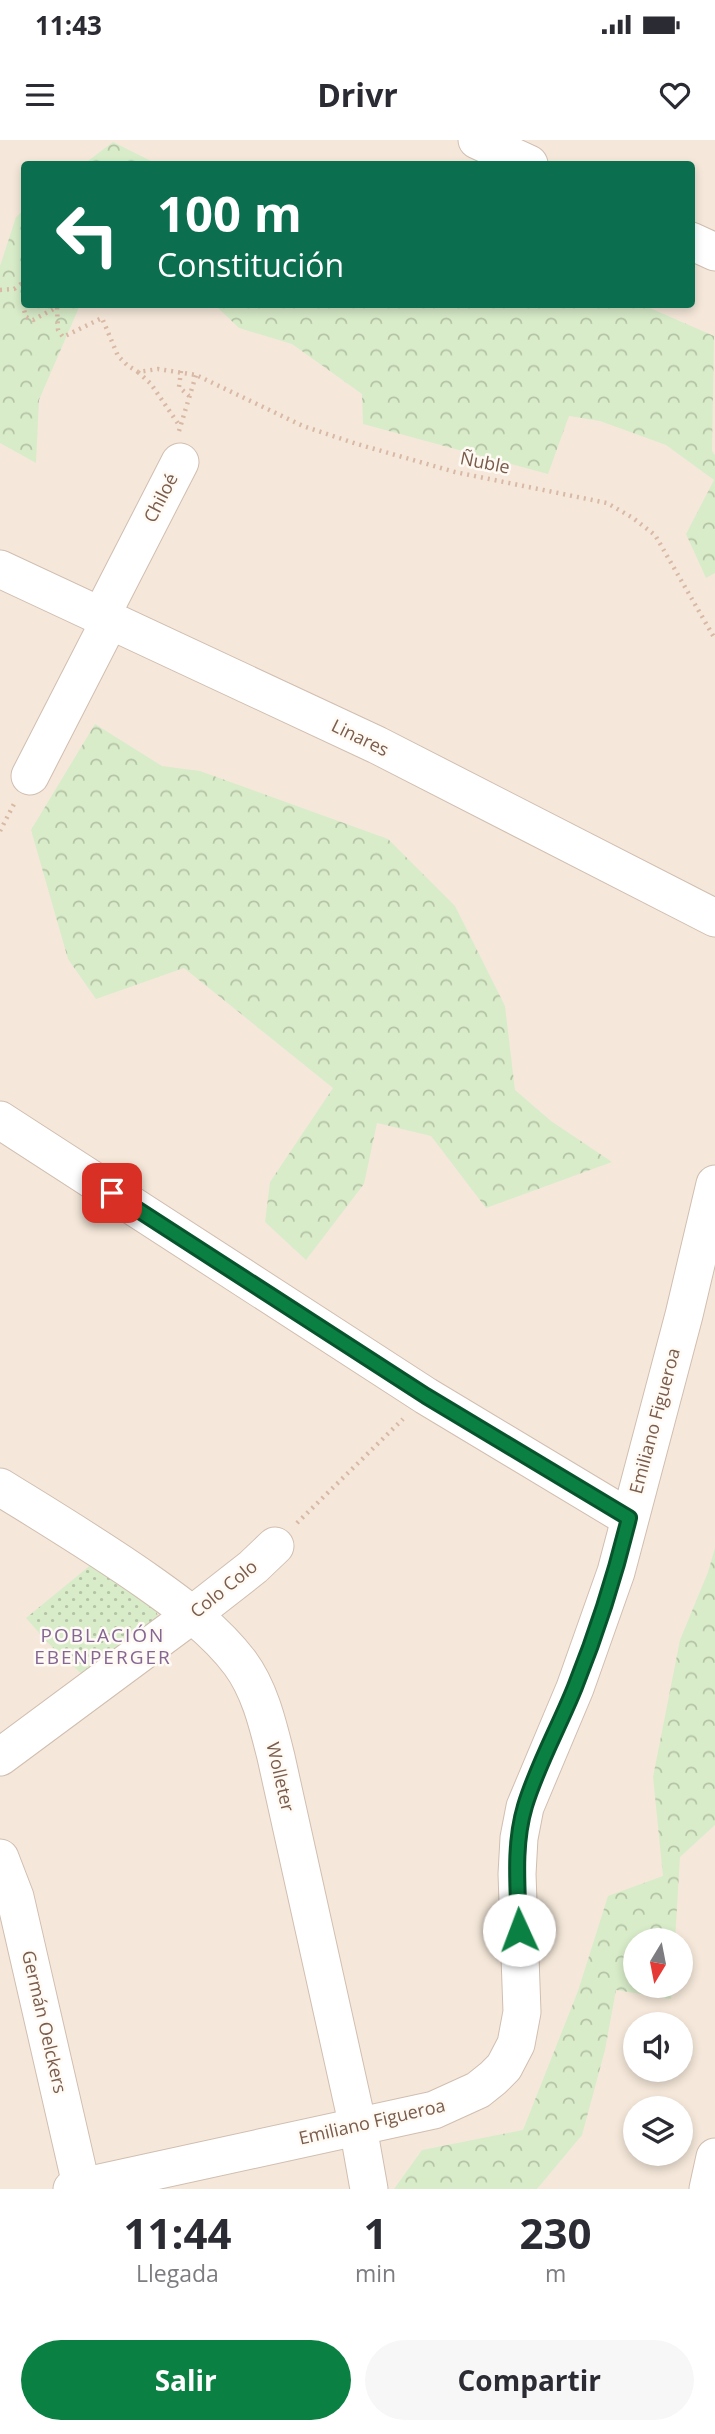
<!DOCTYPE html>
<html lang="es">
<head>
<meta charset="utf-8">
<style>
	:root { --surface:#fff; --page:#f7f7f7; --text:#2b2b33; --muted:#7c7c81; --accent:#0b8043 }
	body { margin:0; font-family:"Open Sans",sans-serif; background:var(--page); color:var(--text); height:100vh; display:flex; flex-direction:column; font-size:26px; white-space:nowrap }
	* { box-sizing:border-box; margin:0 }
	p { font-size:23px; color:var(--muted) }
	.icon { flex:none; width:38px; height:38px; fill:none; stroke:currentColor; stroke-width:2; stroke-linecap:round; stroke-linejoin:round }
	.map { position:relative; height:2049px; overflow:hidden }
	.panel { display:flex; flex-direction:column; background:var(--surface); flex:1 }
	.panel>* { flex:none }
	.guide { position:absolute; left:21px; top:21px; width:674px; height:147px; border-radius:7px; box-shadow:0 4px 10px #0003; background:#0b6e4f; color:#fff; overflow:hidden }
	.needle { width:46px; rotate:190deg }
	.buttons { position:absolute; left:623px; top:1788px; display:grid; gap:14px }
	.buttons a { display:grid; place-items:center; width:70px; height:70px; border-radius:50%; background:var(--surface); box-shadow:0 4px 10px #0003; font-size:35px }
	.pin { position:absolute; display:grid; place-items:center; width:60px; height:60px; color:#fff; margin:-30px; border-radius:14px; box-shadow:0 4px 10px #0006 }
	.me { position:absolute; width:77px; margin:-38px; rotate:358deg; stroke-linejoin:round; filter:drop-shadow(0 0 5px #0008) }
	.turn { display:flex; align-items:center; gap:24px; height:147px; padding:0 21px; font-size:32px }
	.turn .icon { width:91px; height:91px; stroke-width:2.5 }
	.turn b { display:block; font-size:49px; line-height:60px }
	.eta { display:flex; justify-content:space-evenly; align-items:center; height:119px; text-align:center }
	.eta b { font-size:42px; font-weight:700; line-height:49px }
	.primary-button { display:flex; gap:14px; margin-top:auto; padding:14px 21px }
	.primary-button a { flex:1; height:80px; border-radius:42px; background:var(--accent); color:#fff; font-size:28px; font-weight:700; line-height:80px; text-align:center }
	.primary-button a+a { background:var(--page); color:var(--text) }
	.status { display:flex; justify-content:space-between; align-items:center; height:49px; padding:0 35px; background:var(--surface); direction:ltr }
	.status svg { height:19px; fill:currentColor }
	header { display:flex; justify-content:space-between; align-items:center; height:91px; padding:0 21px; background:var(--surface); font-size:32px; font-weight:700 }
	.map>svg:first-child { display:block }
	.residential { fill:#f5e8da; fill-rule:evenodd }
	.forest { fill:url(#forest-crowns) }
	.park { fill:url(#park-dots) }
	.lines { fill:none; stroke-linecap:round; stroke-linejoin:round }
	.street-casing { stroke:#d1beb0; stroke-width:39 }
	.path { stroke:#d9b8a5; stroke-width:4.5; stroke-dasharray:2 5; stroke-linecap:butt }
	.street { stroke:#fff; stroke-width:37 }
	.route-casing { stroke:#07532c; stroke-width:18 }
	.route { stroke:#0b8043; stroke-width:12 }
	.labels { text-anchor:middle; stroke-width:5; stroke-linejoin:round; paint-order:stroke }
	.street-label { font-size:18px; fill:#7a5c4d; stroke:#fffaf3 }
	.neighbourhood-label { font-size:19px; letter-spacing:2px; fill:#846695; stroke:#fffaf3 }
</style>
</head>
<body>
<div class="status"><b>11:43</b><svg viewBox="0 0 49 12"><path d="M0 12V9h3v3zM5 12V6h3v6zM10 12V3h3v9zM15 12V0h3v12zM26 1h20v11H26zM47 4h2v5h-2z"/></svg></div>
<header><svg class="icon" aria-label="menu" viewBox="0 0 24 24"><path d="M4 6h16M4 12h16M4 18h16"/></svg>Drivr<svg class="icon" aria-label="heart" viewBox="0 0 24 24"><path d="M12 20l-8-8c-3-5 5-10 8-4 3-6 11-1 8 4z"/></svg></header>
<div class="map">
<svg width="715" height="2049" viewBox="0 0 715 2049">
	<defs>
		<pattern id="forest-crowns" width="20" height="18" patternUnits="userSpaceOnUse" patternTransform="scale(1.75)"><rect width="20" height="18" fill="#d8ecc9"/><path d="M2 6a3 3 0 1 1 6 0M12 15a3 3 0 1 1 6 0" fill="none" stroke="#b4c2a5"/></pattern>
		<pattern id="park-dots" width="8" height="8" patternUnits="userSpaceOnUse" patternTransform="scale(1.75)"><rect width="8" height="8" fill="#d8ecc9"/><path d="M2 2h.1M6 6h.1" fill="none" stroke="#b4c2a5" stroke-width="1.8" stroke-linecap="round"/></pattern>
	</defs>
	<rect width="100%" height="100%" fill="#fdf6ec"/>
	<!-- residential -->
	<path class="residential" d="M0,0h715v2049h-715zM24,24h667v140h-667zM635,1801h46v45h-46zM635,1885h46v45h-46zM635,1969h46v45h-46z"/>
	<!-- forest -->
	<g class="forest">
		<path d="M113,2l44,22h-73z"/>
		<path d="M24,70v94l56,1 -41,95 -3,63 -36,-20v-177l16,-49z"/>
		<path d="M215,165h428l71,31 -2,115 3,4v118l-9,5 -20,-44 28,-54 -48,-35 -66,-24 -31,-5 -21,58 -185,-50 -1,-30 -70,-50 -53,-16z"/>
		<path d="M95,584l67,42 38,5 188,68 67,67 50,100 10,84 36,31 61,41 -126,46 -55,-72 -54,-13 -13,61 -58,76 -41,-38 5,-40 63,-94 -149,-120 -88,31 -28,-40 -37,-129z"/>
		<path d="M715,1408v277l-35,32 -5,84h-40v45h37l-1,13 -55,-9 -11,60 -23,85 -45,54h-143l28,-39 101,-20 55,-139 30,-95 55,-20 -10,-99 27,-137 28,-68z"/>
	</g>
	<!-- park -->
	<path class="park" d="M98,1419l57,49 4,11 -75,57 -36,-33 -22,-25z"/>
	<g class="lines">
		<defs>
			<g id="street">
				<path d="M477,0l52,24"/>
				<path d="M691,101l24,11"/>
				<path d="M0,429l377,176 338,173"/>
				<path d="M101,476l79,-154"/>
				<path d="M30,636l80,-156"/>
				<path d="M0,980l426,276 203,122"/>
				<path d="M0,1347c50,31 100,61 148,95 34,24 67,48 92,81 20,27 28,62 36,94l82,370 11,62"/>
				<path d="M0,1617l193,-143 60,-47 22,-21"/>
				<path d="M0,1718l15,39 67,292"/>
				<path d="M72,2049l362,-79 44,-20 15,-12 11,-11 12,-23 6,-32 -5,-138 2,-36 6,-31 50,-119 41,-116 68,-257 31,-131"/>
				<path d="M708,2049l7,-32"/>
			</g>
		</defs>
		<!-- street casing -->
		<use href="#street" class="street-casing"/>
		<!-- path -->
		<g class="path">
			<path d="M0,150l14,-1 7,-5 3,1"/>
			<path d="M26,164l-2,6 2,7 7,3 24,-13 1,23 5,7 39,-19 16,38 9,9 11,7 20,-3 38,6 107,51 54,18 98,28 152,31 26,15 22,17 60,104"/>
			<path d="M181,231l-2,16 10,9"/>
			<path d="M138,232l13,12 28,41"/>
			<path d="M179,291l17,-56"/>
			<path d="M0,691l14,-27"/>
			<path d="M297,1383l106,-104"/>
		</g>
		<!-- street -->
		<use href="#street" class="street"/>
	</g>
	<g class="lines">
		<defs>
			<path id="route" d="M112,1053l314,203 203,122c-14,58 -32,114 -54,169 -16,40 -38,79 -50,119 -12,40 -7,83 -6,124"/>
		</defs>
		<!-- route casing -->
		<use href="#route" class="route-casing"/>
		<!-- route -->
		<use href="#route" class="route"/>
	</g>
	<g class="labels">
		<!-- street labels -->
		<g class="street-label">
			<text transform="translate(485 323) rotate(11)" y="6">Ñuble</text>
			<text transform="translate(161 358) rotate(-63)" y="6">Chiloé</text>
			<text transform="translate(360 598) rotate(26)" y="6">Linares</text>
			<text transform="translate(655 1281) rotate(-75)" y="6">Emiliano Figueroa</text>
			<text transform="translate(224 1449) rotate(-39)" y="6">Colo Colo</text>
			<text transform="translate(280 1637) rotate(77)" y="6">Wolleter</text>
			<text transform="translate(44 1882) rotate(77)" y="6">Germán Oelckers</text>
			<text transform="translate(372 1982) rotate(-13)" y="6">Emiliano Figueroa</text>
		</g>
		<!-- neighbourhood labels -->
		<g class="neighbourhood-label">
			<text x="103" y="1502">POBLACIÓN<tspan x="103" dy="22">EBENPERGER</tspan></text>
		</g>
	</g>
</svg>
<div class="buttons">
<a><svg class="needle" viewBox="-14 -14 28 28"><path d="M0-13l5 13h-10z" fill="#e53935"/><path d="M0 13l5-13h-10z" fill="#7c7c81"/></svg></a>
<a><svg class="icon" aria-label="sound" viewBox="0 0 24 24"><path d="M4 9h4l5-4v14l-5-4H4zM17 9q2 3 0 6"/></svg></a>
<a><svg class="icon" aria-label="layers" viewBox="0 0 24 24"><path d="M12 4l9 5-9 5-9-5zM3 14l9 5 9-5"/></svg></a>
</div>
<div class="pin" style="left:112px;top:1053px;background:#d93025"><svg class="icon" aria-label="arrive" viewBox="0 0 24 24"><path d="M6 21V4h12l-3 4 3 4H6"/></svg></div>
<svg class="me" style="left:519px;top:1790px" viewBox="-20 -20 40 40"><circle r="19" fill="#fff"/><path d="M0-13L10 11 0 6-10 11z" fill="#0b8043"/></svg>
<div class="guide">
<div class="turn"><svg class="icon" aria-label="left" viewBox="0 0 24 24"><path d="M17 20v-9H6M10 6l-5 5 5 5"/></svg><div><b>100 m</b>Constitución</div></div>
</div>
</div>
<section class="panel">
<div class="eta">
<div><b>11:44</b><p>Llegada</p></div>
<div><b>1</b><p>min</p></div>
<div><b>230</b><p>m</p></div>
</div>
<div class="primary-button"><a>Salir</a><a>Compartir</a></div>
</section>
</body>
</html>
